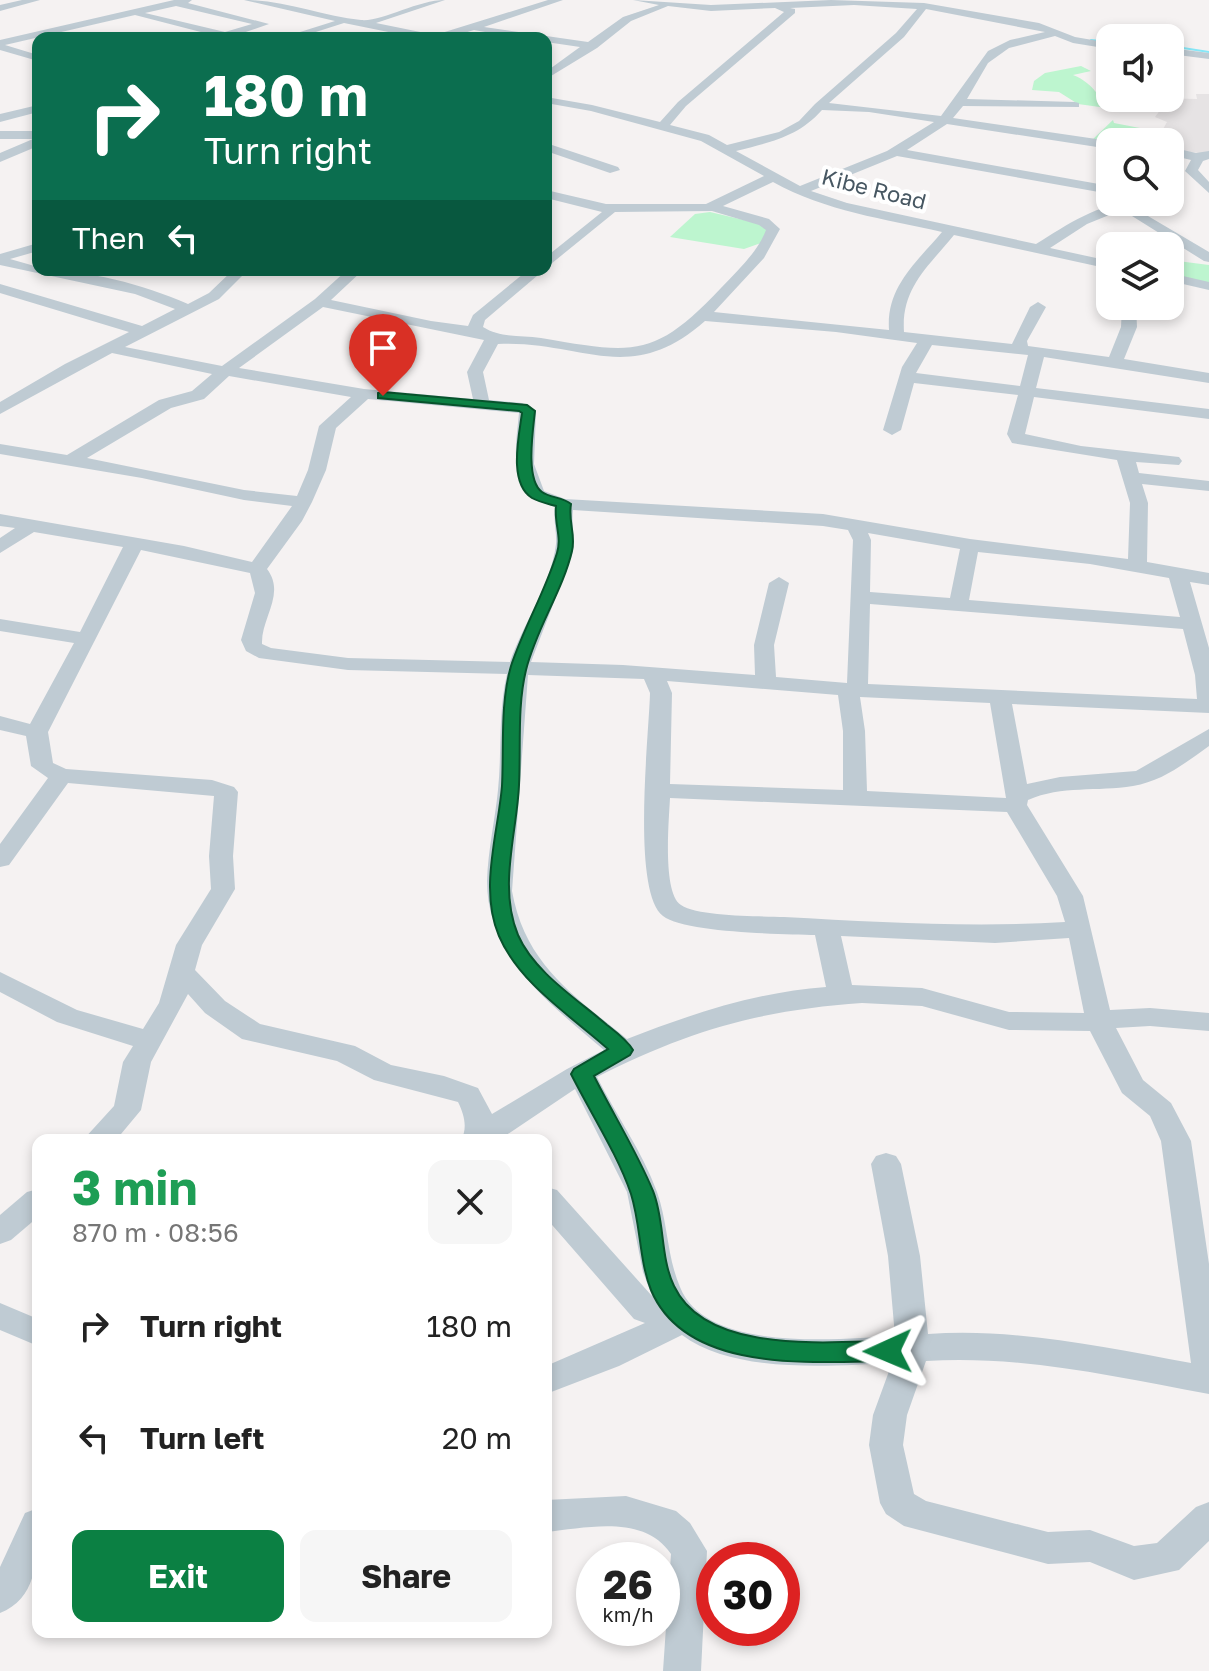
<!DOCTYPE html>
<html lang="en">
<head>
<meta charset="utf-8">
<style>
	:root { --surface:#fff; --page:#f6f6f6; --text:#222; --muted:#767676; --accent:#0b8043 }
	body { margin:0; font-family:"Golos Text",sans-serif; background:var(--page); color:var(--text); height:100vh; display:flex; flex-direction:column; font-size:30px; white-space:nowrap }
	* { box-sizing:border-box; margin:0 }
	p { font-size:26px; color:var(--muted) }
	.icon { flex:none; width:44px; height:44px; fill:none; stroke:currentColor; stroke-width:2; stroke-linecap:round; stroke-linejoin:round }
	.map { position:relative; flex:1; overflow:hidden }
	.sheet { position:absolute; left:32px; top:1134px; width:520px; height:504px; display:flex; flex-direction:column; background:var(--surface); border-radius:16px; box-shadow:0 4px 12px #0003 }
	.sheet>* { flex:none }
	.top-card { position:absolute; left:32px; top:32px; width:520px; height:244px; border-radius:16px; box-shadow:0 4px 12px #0003; background:#0b6e4f; color:#fff; overflow:hidden }
	.fabs { position:absolute; left:1096px; top:24px; display:grid; gap:16px }
	.fabs a { display:grid; place-items:center; width:88px; height:88px; border-radius:16px; background:var(--surface); box-shadow:0 4px 12px #0003; font-size:40px }
	.speed { position:absolute; left:576px; top:1542px; display:flex; gap:16px; font-size:40px; font-weight:700; text-align:center }
	.speed>* { display:grid; place-content:center; width:104px; height:104px; border-radius:50%; background:var(--surface); box-shadow:0 4px 12px #0003; line-height:1 }
	.speed small { font-size:20px; font-weight:400 }
	.speed .limit { border:12px solid #d22; background:#fff; color:#111 }
	.pin { position:absolute; display:grid; place-items:center; width:68px; height:68px; color:#fff; margin:-82px -34px; border-radius:50% 50% 50% 0; rotate:-45deg; box-shadow:0 0 8px #0007 }
	.pin .icon { rotate:45deg }
	.me { position:absolute; width:88px; margin:-44px; rotate:269deg; stroke-linejoin:round; filter:drop-shadow(0 0 6px #0008) }
	.turn { display:flex; align-items:center; gap:28px; height:168px; padding:0 40px; font-size:36px }
	.turn .icon { width:104px; height:104px; stroke-width:2.5 }
	.turn b { display:block; font-size:56px; line-height:68px }
	.then { display:flex; align-items:center; height:76px; padding:0 40px; background:#0003; gap:16px; font-size:30px }
	.round { display:grid; place-items:center; flex:none; width:84px; height:84px; border-radius:16px; background:var(--page) }
	.summary { display:flex; align-items:center; justify-content:space-between; height:136px; padding:0 40px }
	h1 { font-size:48px; font-weight:700; line-height:60px; color:#1e9e55 }
	.primary-button { display:flex; gap:16px; margin-top:auto; padding:16px 40px }
	.primary-button a { flex:1; height:92px; border-radius:16px; background:var(--accent); color:#fff; font-size:32px; font-weight:700; line-height:92px; text-align:center }
	.primary-button a+a { background:var(--page); color:var(--text) }
	ul { padding:0; list-style:none }
	li { display:flex; align-items:center; gap:24px; height:112px; padding:0 40px }
	li div { flex:1 }
	li b { display:block; font-size:30px }
	li em { font-style:normal }
	.map>svg:first-child { display:block }
	.education { fill:#e6e3e4 }
	.green { fill:#bdf5cf }
	.lines { fill:none; stroke-linecap:round; stroke-linejoin:round }
	.stream { stroke:#86e7f7; stroke-width:2 }
	.minor { fill:#bfcbd3; fill-rule:evenodd }
	.route { fill:#0b8043; stroke:#07532c; stroke-width:2 }
	.labels { text-anchor:middle; stroke-width:8; stroke-linejoin:round; paint-order:stroke }
	.far-street-label { font-size:22px; fill:#475762; stroke:#fff }
</style>
</head>
<body>
<div class="map">
<svg width="1209" height="1671" viewBox="0 0 1209 1671">
	<rect width="100%" height="100%" fill="#f5f2f2"/>
	<!-- education -->
	<path class="education" d="M1196,94h13v60l-39,-4v-8h-27l19,-11 5,-9 -12,-5 6,-8 -2,-11 38,1z"/>
	<!-- green -->
	<g class="green">
		<path d="M1081,66l10,5 -18,4c21,8 24,23 41,34l-36,-5 -19,-12 -27,-2 2,-9 11,-8z"/>
		<path d="M1113,120l1,3 31,6 -10,6 6,7 -50,-1z"/>
		<path d="M710,212l59,14 -8,17 -17,6 -74,-12 25,-23z"/>
		<path d="M1170,260l39,5v20l-39,-7z"/>
	</g>
	<g class="lines">
		<!-- stream -->
		<g class="stream">
			<path d="M1091,40l19,2"/>
			<path d="M1170,46l39,6"/>
		</g>
		<!-- minor -->
		<g class="minor">
			<path d="M22,0h18l-40,11v-6z"/>
			<path d="M174,0h18l-4,3 81,21 -32,11 5,3h-18l-89,-23 -130,30 33,10v6l-38,-11v-10zM176,6l76,18 -27,8 -80,-19z"/>
			<path d="M244,0c40,0 78,16 117,20 21,2 56,-20 84,-20l-69,23 59,12 113,-35h15l-79,27 104,15 35,-25 36,-12 -26,-5 78,5 120,-5 93,3 115,20 36,14 35,6v6l-37,-6 -18,-7 -46,12 -21,15 -21,36 108,3 4,1v4l-116,-1 -10,12 157,23 3,1h-3v7l-163,-25 -40,26 203,36v8l-213,-38 -86,35 36,12 189,41c31,-19 63,-42 101,-42l-6,4 78,46v10l-5,-1 -72,-45 -13,-5 -32,13 -37,24 60,13v8l-156,-34c-26,32 -53,53 -50,97l108,12 18,-37 8,-5 8,5 -19,34 1,5 81,11 12,-30 1,-21h14l1,21 -13,32 85,14v10l-165,-26 -8,31 173,21v10l-175,-22 -9,37 56,12 98,11 3,4 -3,4 -43,-3 3,11 70,8v10l-67,-7 6,19 -1,59 62,11v12l-19,-3 19,66v65l-197,-9 15,80 33,-7 76,-6 73,-42v17c-24,17 -46,35 -76,40 -36,6 -71,-1 -105,14l-1,5 56,91 27,114 40,-2 59,5v18l-59,-5 -34,2 27,52 28,23 20,38 18,123v130c-95,-17 -186,-39 -283,-33l-19,54 -4,30 11,49 12,7 122,31 42,-2 44,16 23,-3 39,-36 13,-5v39l-30,29 -45,10 -44,-18 -42,2 -144,-38 -18,-12 -6,-11 -11,-58 4,-30 19,-52c-62,3 -158,11 -210,-28l-63,31 -73,28v-28l99,-43 -11,-4 -88,-101v-31l11,3 95,106 -9,-24 -16,-80 -52,-103 -76,51h-38c7,-12 3,-26 -3,-38l-84,-22 -37,-19 -95,-22 -37,-26 -17,-19 -37,68 -10,48 -25,30h-33l31,-34 9,-44 10,-16 -76,-24 -57,-30v-20l77,38 66,19 16,-26 17,-58 35,-56 -2,-33 5,-60 -146,-13 -59,82 -9,2v-23l48,-66 -17,-12 -5,-30 -26,-6v-14l30,8 44,-81 -74,-12v-12l80,13 43,-85 -89,-15 -34,21v-15l15,-10 -15,-2v-12l184,32 68,16 40,-56 -48,-6 -102,-22 -142,-24v-10l67,11 92,-55 33,-9 20,-17 -100,-21 -112,61v-12l65,-38 64,-32 -129,-39v-9l142,42 33,-17 -40,-15 -135,-29v-11l38,-11v8l-28,8 28,8v3c50,0 104,14 150,34l21,-11 24,-23h15l-29,29 -94,48 97,19 93,-67 32,-29h16l-32,30 100,21 37,5 5,-11 55,-45h16l-59,50 -2,7c17,11 37,8 58,11 93,16 113,21 180,-50 17,-18 36,-35 45,-58l-7,-5 -47,-14 -97,1 -69,56v-11l56,-45 -56,-14v-8l60,14h100l58,-28 -63,-35 -110,-30 -45,-8v-6l46,8 68,17 18,-20 106,-90 -9,-4 -64,3 -43,-5 -37,15 -34,27 -46,28 -4,-1v-4l33,-24 -34,-5v-4h-27l-45,-8 -26,8h-30l-74,-15 -47,15h-16l54,-17zM854,5l63,4 -21,24 -81,71 -16,17 -20,11 -52,13 -18,-10 -39,-10 16,-19 109,-93v-4l-5,-1zM926,9l119,23 -35,8 -22,11 -47,65 -112,-13 75,-66zM822,110l47,2 65,10 -47,29 -87,35 -64,-35c35,-9 62,-14 86,-41zM773,182c52,29 112,37 169,50 -26,31 -56,55 -53,98l-175,-18 50,-54 16,-29 -11,-10 -46,-13zM323,307l161,33 -17,32 6,27 -109,-10 -125,-21zM705,321l131,11 81,11 -15,24 -19,63 9,5 9,-5 13,-47 104,12 -11,39 5,9 105,17 13,43 -2,56 -158,-20 -147,-25 -258,-15 -21,-8 -10,-27 2,-53 -14,-8 -33,-3 -6,-28 15,-28c84,-4 131,44 207,-23zM932,345l96,10 -8,31 -104,-13zM229,376l122,21 -32,29 -11,44 -11,26 -53,-6 -157,-32 84,-50 33,-9zM368,399l151,14c-3,31 -9,60 12,85l24,9c-2,13 2,26 1,37 -5,41 -33,80 -46,118l-162,-4 -77,-10 -9,-4c-1,-26 24,-50 5,-75l35,-48 10,-19 14,-32 10,-42zM573,510l250,16 25,4 5,10 -6,143 -71,-6 -2,-32 15,-62 -10,-6 -10,6 -15,62 1,30 -132,-10 -92,-3 41,-107c4,-15 -1,-29 1,-45zM868,533l92,16 -10,49 -80,-6 1,-52zM141,550l109,23 5,20 -14,47 5,11 13,7 89,12 159,4c-9,38 -5,78 -9,116 -3,30 -10,60 -11,91 0,76 64,124 117,169l-37,19 -75,45 -14,-26 -34,-12 -53,-11 -36,-19 -95,-22 -35,-23 -30,-31 7,-25 33,-56 -2,-33 5,-64 -4,-5 -22,-7 -146,-11 -13,-6 -5,-31zM978,552l112,12 79,14 11,39 -211,-17zM870,604l313,25 12,46 2,24 -329,-15zM528,675l116,4 6,14c-1,43 -19,198 13,223 21,17 122,18 152,19l11,52c-69,5 -135,27 -199,52 -54,-44 -102,-75 -115,-148zM667,681l171,14 5,36v59l-173,-6 2,-91zM860,697l130,6 16,95 -139,-7 -2,-60zM670,798l337,14 50,84 8,26c-94,6 -187,0 -281,-5 -23,-1 -85,0 -103,-12 -19,-12 -12,-86 -11,-107zM841,936l154,7 74,-5 15,75 -75,-1 -87,-24 -70,-3zM862,1003l60,3 87,24 81,1 32,62 28,23 11,25 30,222c-88,-16 -173,-35 -263,-29l-8,-78 -19,-92 -5,-8 -10,-3 -10,3 -5,8 17,92 7,80c-57,3 -189,17 -215,-49 -13,-30 -12,-64 -23,-95 -15,-41 -41,-77 -60,-115 91,-46 163,-67 265,-74z"/>
			<path d="M1170,48l39,5v6l-39,-5z"/>
			<path d="M38,105v7l-38,10v-8z"/>
			<path d="M0,131h38v15l-38,16v-9l33,-14h-33z"/>
			<path d="M546,143l72,24 2,3 -10,3 -64,-22z"/>
			<path d="M1170,147l26,6 13,-2v8l-6,2 -5,9 11,12v11l-24,-22 6,-11 -21,-5z"/>
			<path d="M1170,273l39,9v8l-39,-9z"/>
			<path d="M38,1189v28l-27,23 -11,4v-29l27,-23z"/>
			<path d="M0,1303l38,16v27l-38,-16z"/>
			<path d="M626,1496l50,15 14,12 17,28 -6,120h-38l8,-117c-27,-40 -84,-26 -125,-22v-32z"/>
			<path d="M38,1508c0,38 4,89 -38,105v-46l25,-54z"/>
		</g>
	</g>
	<!-- route -->
	<path class="route" d="M383,392l144,13 8,6c-2,19 -10,69 7,81 8,6 21,5 29,12 -3,19 5,30 1,47 -9,39 -36,78 -46,119 -9,37 -5,77 -7,115 -2,48 -21,102 -1,150 16,37 59,64 89,90 9,7 20,15 26,25l-3,5 -36,21c19,38 43,76 59,115 12,30 7,66 21,95 32,68 151,56 214,55l9,3 3,7 -3,7 -9,3c-75,1 -202,13 -237,-71 -12,-30 -10,-64 -20,-96 -13,-39 -41,-82 -60,-120l3,-5 34,-20c-37,-33 -89,-66 -109,-113 -20,-47 -1,-102 3,-150 2,-39 -2,-82 9,-120 13,-39 34,-74 46,-113 5,-16 -3,-30 -1,-47 -7,-2 -17,-4 -24,-8 -24,-15 -13,-62 -10,-85l-3,-2 -141,-13v-5z"/>
	<g class="labels">
		<!-- far-street labels -->
		<g class="far-street-label">
			<text transform="translate(874 189) rotate(14)" y="8">Kibe Road</text>
		</g>
	</g>
</svg>
<div class="fabs">
<a><svg class="icon" aria-label="sound" viewBox="0 0 24 24"><path d="M4 9h4l5-4v14l-5-4H4zM17 9q2 3 0 6"/></svg></a>
<a><svg class="icon" aria-label="search" viewBox="0 0 24 24"><circle cx="10" cy="10" r="6"/><path d="M15 15l6 6"/></svg></a>
<a><svg class="icon" aria-label="layers" viewBox="0 0 24 24"><path d="M12 4l9 5-9 5-9-5zM3 14l9 5 9-5"/></svg></a>
</div>
<div class="speed"><div>26<small>km/h</small></div><div class="limit">30</div></div>
<div class="pin" style="left:383px;top:396px;background:#d93025"><svg class="icon" aria-label="arrive" viewBox="0 0 24 24"><path d="M6 21V4h12l-3 4 3 4H6"/></svg></div>
<svg class="me" style="left:888px;top:1351px" viewBox="-20 -20 40 40"><path d="M0-17L14 15 0 8-14 15z" fill="#0b8043" stroke="#fff" stroke-width="4"/></svg>
<div class="top-card">
<div class="turn"><svg class="icon" aria-label="right" viewBox="0 0 24 24"><path d="M7 20v-9h11M14 6l5 5-5 5"/></svg><div><b>180 m</b>Turn right</div></div>
<div class="then">Then<svg class="icon" aria-label="left" viewBox="0 0 24 24"><path d="M17 20v-9H6M10 6l-5 5 5 5"/></svg></div>
</div>
<section class="sheet">
<div class="summary"><div><h1>3 min</h1><p>870 m · 08:56</p></div><a class="round"><svg class="icon" aria-label="close" viewBox="0 0 24 24"><path d="M6 6l12 12M18 6L6 18"/></svg></a></div>
<ul>
<li><svg class="icon" aria-label="right" viewBox="0 0 24 24"><path d="M7 20v-9h11M14 6l5 5-5 5"/></svg><div><b>Turn right</b></div><em>180 m</em></li>
<li><svg class="icon" aria-label="left" viewBox="0 0 24 24"><path d="M17 20v-9H6M10 6l-5 5 5 5"/></svg><div><b>Turn left</b></div><em>20 m</em></li>
</ul>
<div class="primary-button"><a>Exit</a><a>Share</a></div>
</section>
</div>
</body>
</html>
